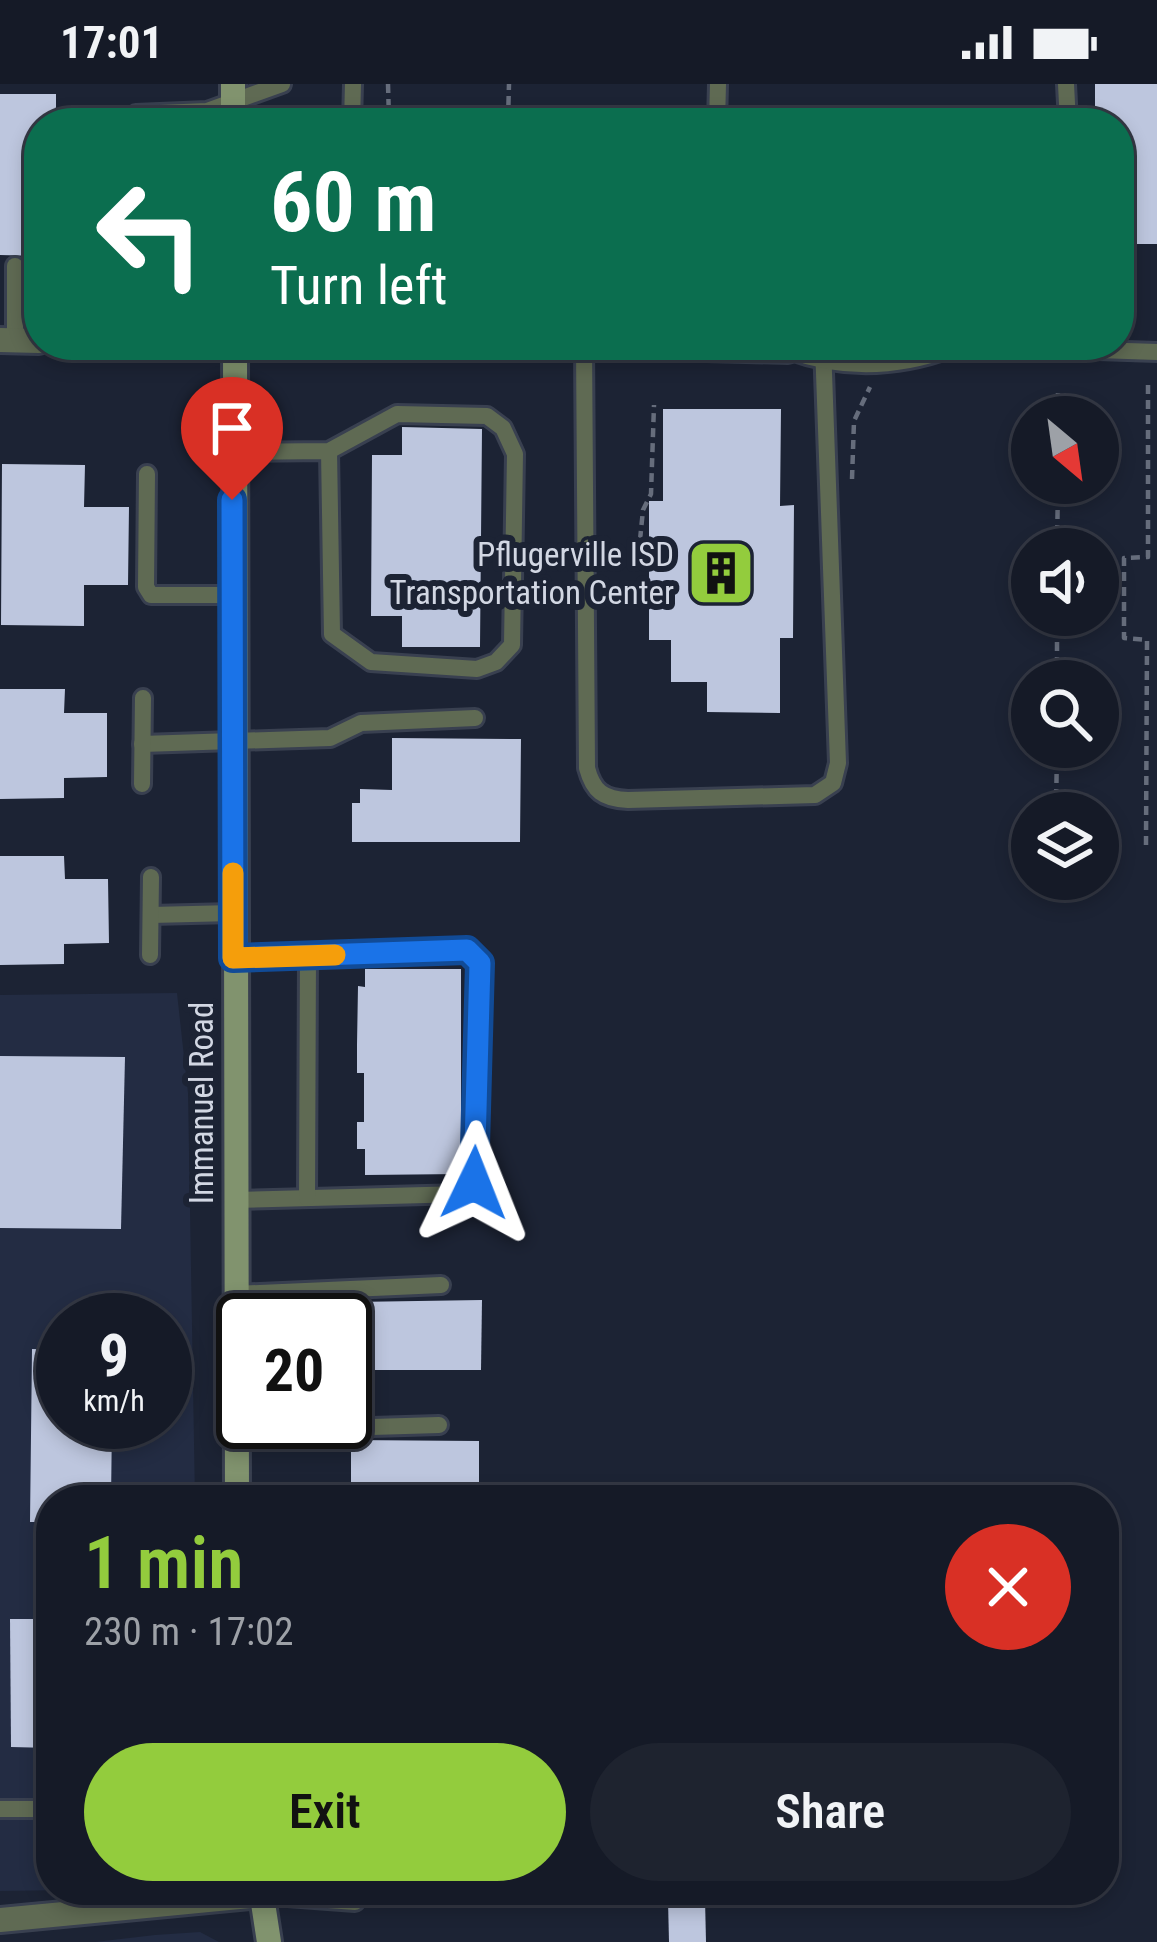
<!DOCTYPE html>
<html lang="en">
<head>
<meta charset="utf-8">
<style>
	:root { --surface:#151a27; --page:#1e232f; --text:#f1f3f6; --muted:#9da1a7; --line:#343844; --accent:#93cc3d }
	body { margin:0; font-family:"Roboto Condensed",sans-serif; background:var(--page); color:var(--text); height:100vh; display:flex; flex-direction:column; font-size:45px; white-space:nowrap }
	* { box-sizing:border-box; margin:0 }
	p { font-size:39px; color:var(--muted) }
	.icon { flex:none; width:66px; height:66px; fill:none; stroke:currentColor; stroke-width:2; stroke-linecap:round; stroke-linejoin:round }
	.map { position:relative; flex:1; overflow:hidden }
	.sheet { position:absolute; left:36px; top:1401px; width:1083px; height:420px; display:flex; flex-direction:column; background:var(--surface); border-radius:48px; box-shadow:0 6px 18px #0003,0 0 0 3px var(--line) }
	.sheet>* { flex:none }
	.banner { position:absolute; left:24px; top:24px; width:1110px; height:252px; border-radius:48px; box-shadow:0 6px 18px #0003,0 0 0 3px var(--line); background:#0b6e4f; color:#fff; overflow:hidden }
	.needle { width:78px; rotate:151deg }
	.fabs { position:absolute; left:1011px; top:312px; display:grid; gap:24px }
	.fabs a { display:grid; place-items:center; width:108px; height:108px; border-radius:50%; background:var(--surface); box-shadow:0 6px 18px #0003,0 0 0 3px var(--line); font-size:60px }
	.speed { position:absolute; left:36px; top:1209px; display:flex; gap:24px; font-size:60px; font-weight:700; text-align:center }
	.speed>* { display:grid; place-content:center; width:156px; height:156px; border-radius:50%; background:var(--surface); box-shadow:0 6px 18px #0003,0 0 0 3px var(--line); line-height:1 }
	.speed small { font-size:30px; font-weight:400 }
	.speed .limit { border:6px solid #111; border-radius:18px; background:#fff; color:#111 }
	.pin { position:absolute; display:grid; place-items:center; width:102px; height:102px; color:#fff; margin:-123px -51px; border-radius:50% 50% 50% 0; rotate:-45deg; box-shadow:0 0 12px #0007 }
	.pin .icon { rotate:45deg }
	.me { position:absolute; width:132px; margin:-66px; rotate:2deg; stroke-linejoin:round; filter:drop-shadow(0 0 9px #0008) }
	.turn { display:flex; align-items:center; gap:42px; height:252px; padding:0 48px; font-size:54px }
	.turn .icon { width:156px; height:156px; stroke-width:2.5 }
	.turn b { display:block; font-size:84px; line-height:102px }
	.round { display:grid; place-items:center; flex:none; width:126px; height:126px; border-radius:63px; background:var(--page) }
	.summary { display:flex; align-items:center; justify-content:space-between; height:204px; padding:0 48px }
	h1 { font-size:72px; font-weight:600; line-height:90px; color:var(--accent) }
	.cta { display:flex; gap:24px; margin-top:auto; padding:24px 48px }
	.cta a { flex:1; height:138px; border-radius:72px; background:var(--accent); color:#111; font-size:48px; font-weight:600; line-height:138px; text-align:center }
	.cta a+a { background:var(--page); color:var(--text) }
	.status { display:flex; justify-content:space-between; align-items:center; height:84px; padding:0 60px; background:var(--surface); direction:ltr }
	.status svg { height:33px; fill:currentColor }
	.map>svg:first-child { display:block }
	.built { fill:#232c43; fill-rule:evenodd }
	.building { fill:#bdc6de }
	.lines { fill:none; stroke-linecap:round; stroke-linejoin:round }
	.lane-casing { stroke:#394050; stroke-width:22 }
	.street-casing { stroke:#394050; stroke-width:30 }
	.secondary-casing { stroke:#394050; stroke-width:30 }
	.path { stroke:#666d7c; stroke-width:4.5; stroke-dasharray:9 6; stroke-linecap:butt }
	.lane { stroke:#5f6a53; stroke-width:16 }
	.street { stroke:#5f6a53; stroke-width:24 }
	.secondary { stroke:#81936e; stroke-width:24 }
	.route-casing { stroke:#114b97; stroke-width:30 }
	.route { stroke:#1a73e8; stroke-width:21 }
	.slow { stroke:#f59e0b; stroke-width:21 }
	.labels { text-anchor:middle; stroke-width:12; stroke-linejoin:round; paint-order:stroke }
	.poi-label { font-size:33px; fill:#d2d7e3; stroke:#1c2334; text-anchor:end }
	.street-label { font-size:33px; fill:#d2d7e3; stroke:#1c2334 }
</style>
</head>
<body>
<div class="status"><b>17:01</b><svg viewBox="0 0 49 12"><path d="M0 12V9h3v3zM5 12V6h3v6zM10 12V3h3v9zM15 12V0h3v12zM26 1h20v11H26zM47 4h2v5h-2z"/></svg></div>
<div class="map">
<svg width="1157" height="1858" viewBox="0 0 1157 1858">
	<rect width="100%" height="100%" fill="#1c2334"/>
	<!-- built -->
	<g class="built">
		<path d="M177,909l11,100 7,407h-144v390h21l-72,1v-896zM63,1236h102v102h-102z"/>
		<path d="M200,1848l19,10h-124l60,-7z"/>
	</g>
	<!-- building -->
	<g class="building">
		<path d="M1095,0h62v160h-38v-121h-24z"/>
		<path d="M0,10h56v29h-17v133l-39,-1z"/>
		<path d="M663,325h118l-1,97 14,-1 -1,133h-13v75l-73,-1v-30h-36v-42h-22v-139h14z"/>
		<path d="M402,343l80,2 -2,218h-78v-31h-31l1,-161h30z"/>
		<path d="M2,380l83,1 -1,42h45l-1,78h-44v41l-83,-1z"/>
		<path d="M0,605h65l-1,24h43v64l-43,1v20l-64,1z"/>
		<path d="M392,654l129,1 -1,103h-168v-39h8v-14l32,1z"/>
		<path d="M0,772h64l1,23h43l1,64 -45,1v20l-64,1z"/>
		<path d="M365,885h96v205l-96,1v-26h-8v-27h7v-49h-7v-28l1,-59 7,1z"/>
		<path d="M0,972l125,1 -4,172 -121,-1z"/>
		<path d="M482,1216l-1,70h-128v-68z"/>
		<path d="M32,1265l31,1v72h49l-1,78h-60v22h-21z"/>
		<path d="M351,1356l128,1v59h-128z"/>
		<path d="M10,1535h41v129l-40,-1z"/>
		<path d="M705,1815l1,43h-37l-1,-42z"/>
	</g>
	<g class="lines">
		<defs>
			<g id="lane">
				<path d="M1066,0l2,39"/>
				<path d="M135,39l1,-9 71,-3 75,-27"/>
				<path d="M352,39l1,-39"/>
				<path d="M717,39l1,-39"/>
				<path d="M15,256v-74"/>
				<path d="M584,261l3,423c6,23 16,31 41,32l187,-5 18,-12 5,-20 -15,-418"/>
				<path d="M946,261l211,7"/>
				<path d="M788,266c54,20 110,18 164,-2"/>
				<path d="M232,368l97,-1 68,-37 90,2 16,12 12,26 -3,191 -16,17 -19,7 -106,-7 -39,-28 -3,-183"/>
				<path d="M147,390l-1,113 5,8h81"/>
				<path d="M142,660l188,-6 31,-15 114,-5"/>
				<path d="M142,700l1,-86"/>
				<path d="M151,831l82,-2"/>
				<path d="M150,871l1,-78"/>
				<path d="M233,874l234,-7 13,12 -6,220 -10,11 -230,6"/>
				<path d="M307,1114l1,-243"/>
				<path d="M235,1210l206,-9"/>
				<path d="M236,1347l203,-6"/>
				<path d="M0,1725h51"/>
				<path d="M261,1811l94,7"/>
			</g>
			<g id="street">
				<path d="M0,256l39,1"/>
				<path d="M591,261l197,5"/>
				<path d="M0,1836l261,-25"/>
			</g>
			<g id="secondary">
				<path d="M233,0v39"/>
				<path d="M235,261l2,1155"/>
				<path d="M261,1806l8,52"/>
			</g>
		</defs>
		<!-- lane casing -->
		<use href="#lane" class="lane-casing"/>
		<!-- street casing -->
		<use href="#street" class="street-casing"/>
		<!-- secondary casing -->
		<use href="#secondary" class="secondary-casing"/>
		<!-- path -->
		<g class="path">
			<path d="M388,0l1,35"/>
			<path d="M508,36l1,-36"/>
			<path d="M389,38l119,1"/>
			<path d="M1058,333v-28"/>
			<path d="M852,395l2,-58 16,-34"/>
			<path d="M640,456l3,-30 8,-16 3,-89"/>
			<path d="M1057,465l1,-66"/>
			<path d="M1057,597v-66"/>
			<path d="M1056,729l1,-66"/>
			<path d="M1146,761l1,-205 -23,-2v-80l24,-1v-175"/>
		</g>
		<!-- lane -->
		<use href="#lane" class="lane"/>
		<!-- street -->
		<use href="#street" class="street"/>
		<!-- secondary -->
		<use href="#secondary" class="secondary"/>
	</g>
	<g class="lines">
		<defs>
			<path id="route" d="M232,416l1,458 234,-8 13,13 -6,220"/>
		</defs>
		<!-- route casing -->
		<use href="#route" class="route-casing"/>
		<!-- route -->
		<use href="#route" class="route"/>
		<!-- slow -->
		<path class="slow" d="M233,789v85l102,-3"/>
	</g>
	<!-- icons -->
	<defs>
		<symbol id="building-square" viewBox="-11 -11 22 22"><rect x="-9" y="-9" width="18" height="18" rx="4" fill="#93cc3d" stroke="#1c2334"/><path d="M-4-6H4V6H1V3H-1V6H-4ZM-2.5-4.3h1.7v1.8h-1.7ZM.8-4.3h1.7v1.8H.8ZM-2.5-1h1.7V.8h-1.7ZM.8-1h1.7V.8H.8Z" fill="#111"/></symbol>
	</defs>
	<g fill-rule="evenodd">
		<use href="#building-square" x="683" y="451" width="76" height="76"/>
	</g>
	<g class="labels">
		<!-- poi labels -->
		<g class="poi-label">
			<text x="674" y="482">Pflugerville ISD<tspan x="674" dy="38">Transportation Center</tspan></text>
		</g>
		<!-- street labels -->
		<g class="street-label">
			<text transform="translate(201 1019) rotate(-90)" y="12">Immanuel Road</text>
		</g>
	</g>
</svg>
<div class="fabs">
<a><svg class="needle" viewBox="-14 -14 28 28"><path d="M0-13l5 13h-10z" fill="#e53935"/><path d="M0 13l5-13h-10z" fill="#9da1a7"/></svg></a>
<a><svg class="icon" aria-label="sound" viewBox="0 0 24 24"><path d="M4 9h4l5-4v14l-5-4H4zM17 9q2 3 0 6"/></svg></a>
<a><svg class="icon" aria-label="search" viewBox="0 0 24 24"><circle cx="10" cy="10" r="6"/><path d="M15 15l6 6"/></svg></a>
<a><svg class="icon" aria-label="layers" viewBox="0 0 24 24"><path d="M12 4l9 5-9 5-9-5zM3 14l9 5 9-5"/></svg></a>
</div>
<div class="speed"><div>9<small>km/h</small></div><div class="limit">20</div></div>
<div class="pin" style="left:232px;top:416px;background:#d93025"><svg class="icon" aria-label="arrive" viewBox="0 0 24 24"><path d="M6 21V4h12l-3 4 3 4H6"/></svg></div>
<svg class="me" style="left:474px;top:1099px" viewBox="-20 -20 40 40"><path d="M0-17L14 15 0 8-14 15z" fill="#1a73e8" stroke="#fff" stroke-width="4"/></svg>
<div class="banner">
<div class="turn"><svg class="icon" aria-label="left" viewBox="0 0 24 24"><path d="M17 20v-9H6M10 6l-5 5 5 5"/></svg><div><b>60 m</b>Turn left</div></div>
</div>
<section class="sheet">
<div class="summary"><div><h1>1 min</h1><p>230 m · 17:02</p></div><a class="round" style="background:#d93025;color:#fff"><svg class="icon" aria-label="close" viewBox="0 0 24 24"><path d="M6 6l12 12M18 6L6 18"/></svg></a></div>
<div class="cta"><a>Exit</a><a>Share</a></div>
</section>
</div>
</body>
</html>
